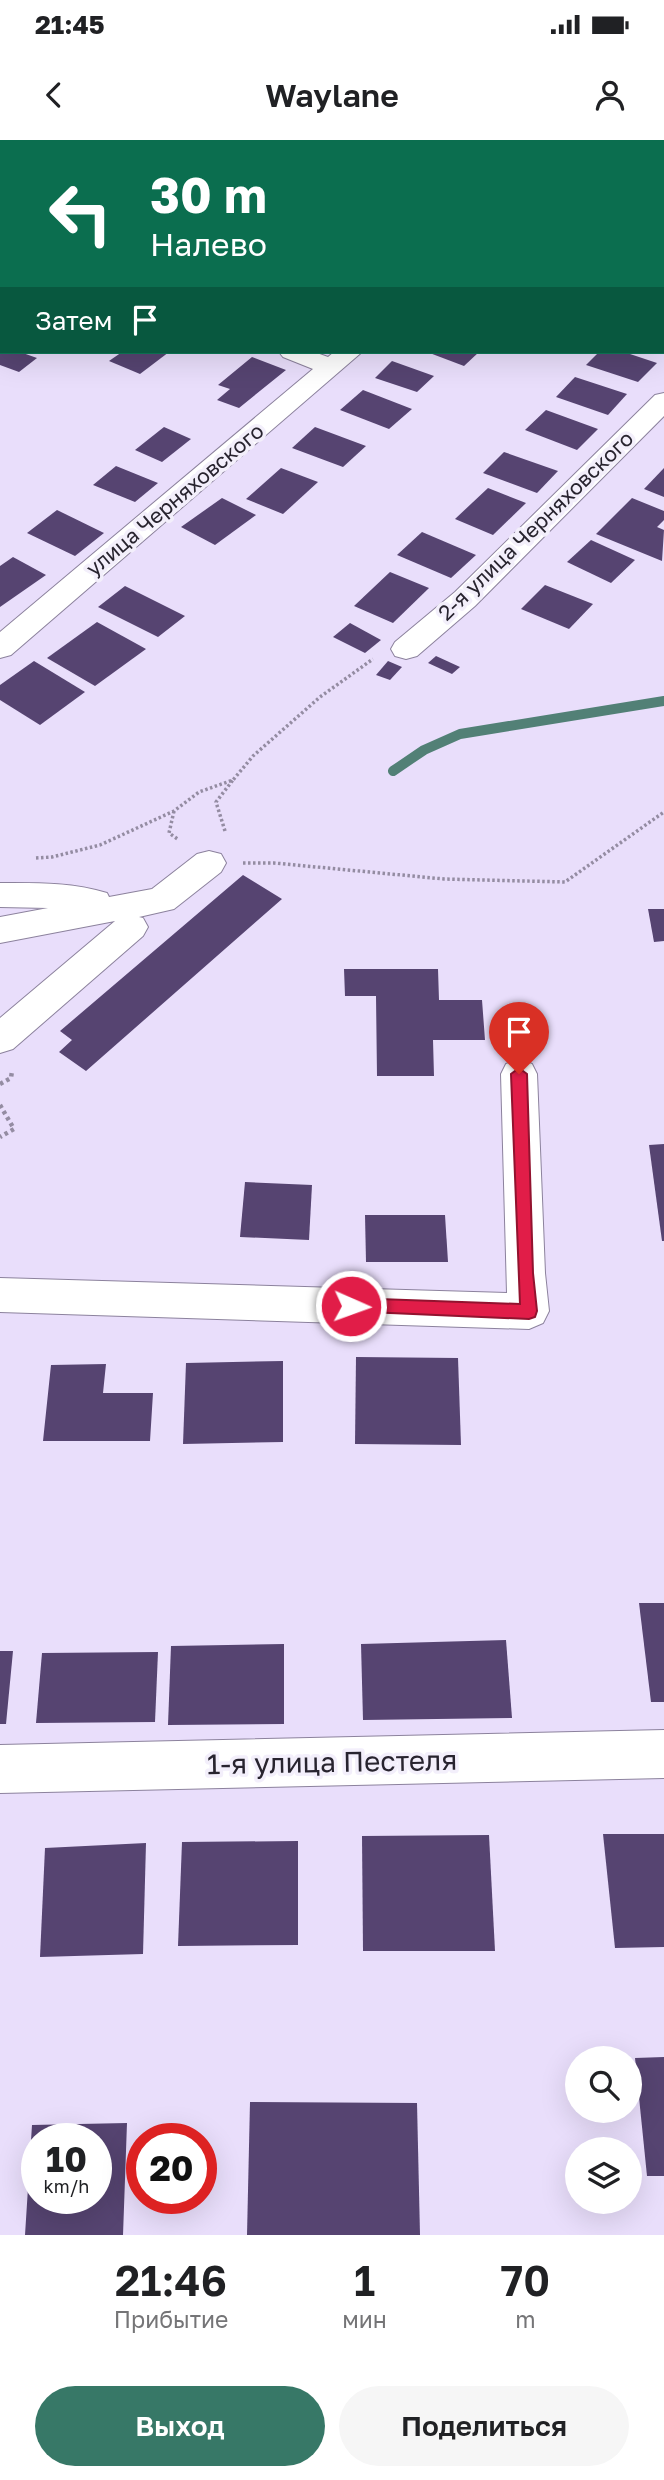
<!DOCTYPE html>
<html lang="ru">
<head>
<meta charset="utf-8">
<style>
	:root { --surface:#fff; --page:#f6f6f6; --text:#202124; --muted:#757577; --accent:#377867 }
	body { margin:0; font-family:"Golos Text",sans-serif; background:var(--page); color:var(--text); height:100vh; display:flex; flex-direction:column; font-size:26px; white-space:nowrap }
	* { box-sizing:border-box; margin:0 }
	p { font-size:23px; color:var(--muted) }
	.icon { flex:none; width:38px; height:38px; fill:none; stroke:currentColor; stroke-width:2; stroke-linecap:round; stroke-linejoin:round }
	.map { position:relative; height:2095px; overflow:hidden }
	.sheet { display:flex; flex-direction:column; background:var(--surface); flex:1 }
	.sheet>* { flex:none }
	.banner { position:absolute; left:0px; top:0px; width:665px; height:214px; box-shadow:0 7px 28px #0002; background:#0b6e4f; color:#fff; overflow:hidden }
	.tools { position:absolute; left:565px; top:1906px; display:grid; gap:14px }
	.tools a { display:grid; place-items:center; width:77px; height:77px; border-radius:50%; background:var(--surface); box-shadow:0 7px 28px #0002; font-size:35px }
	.speed { position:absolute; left:21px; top:1983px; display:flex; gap:14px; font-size:35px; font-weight:700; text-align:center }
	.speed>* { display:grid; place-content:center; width:91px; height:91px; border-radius:50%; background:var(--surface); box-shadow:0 7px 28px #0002; line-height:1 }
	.speed small { font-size:18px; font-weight:400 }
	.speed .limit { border:10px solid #d22; background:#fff; color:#111 }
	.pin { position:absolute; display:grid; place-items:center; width:60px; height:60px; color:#fff; margin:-72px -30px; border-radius:50% 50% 50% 0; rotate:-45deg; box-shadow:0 0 7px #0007 }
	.pin .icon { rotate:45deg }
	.me { position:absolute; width:77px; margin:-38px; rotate:92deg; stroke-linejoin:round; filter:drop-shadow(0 0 5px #0008) }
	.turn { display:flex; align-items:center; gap:24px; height:147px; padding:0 35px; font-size:32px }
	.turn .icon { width:91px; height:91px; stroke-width:2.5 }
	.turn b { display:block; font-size:49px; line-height:60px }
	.then { display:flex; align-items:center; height:66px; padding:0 35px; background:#0003; gap:14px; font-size:26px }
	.eta { display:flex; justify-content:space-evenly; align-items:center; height:119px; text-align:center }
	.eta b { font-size:42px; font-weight:600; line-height:49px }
	.cta { display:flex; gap:14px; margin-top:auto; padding:14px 35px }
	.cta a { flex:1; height:80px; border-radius:42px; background:var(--accent); color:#fff; font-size:28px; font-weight:600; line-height:80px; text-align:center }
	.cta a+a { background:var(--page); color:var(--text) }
	.status { display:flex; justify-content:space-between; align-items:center; height:49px; padding:0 35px; background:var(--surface); direction:ltr }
	.status svg { height:19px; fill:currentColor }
	header { display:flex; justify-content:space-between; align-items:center; height:91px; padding:0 35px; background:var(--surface); font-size:32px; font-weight:600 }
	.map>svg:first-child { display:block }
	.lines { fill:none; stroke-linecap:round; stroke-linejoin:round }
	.stream { stroke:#528076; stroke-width:10 }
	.building { fill:#564471; fill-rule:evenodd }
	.minor-casing { stroke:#8c829d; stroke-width:2 }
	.path-far1 { stroke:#948ca2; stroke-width:3.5; stroke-dasharray:2.5 2.5; stroke-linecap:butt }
	.path { stroke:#948ca2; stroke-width:4.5; stroke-dasharray:3.5 3.5; stroke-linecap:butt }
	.minor { fill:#fff; fill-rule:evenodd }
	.route { fill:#e11d48; stroke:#92132f; stroke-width:2 }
	.labels { text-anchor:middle; stroke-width:7; stroke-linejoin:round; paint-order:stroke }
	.far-street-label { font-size:21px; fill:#28242f; stroke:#f3effb }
	.near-street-label { font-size:28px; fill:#28242f; stroke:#f3effb }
</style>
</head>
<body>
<div class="status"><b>21:45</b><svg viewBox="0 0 49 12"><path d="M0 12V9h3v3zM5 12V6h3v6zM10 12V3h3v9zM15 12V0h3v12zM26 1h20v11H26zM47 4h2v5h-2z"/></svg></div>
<header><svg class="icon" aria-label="back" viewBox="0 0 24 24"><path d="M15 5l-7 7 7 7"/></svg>Waylane<svg class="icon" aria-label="person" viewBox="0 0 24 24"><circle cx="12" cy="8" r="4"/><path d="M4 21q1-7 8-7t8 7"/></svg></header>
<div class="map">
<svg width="664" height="2095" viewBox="0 0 664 2095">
	<rect width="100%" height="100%" fill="#e9defb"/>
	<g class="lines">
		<!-- stream -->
		<path class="stream" d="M393,631l31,-21 36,-16 204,-33"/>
	</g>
	<!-- building -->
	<g class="building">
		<path d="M0,212h20l17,6 -18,14 -19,-7z"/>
		<path d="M122,212h47l-29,22 -31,-13z"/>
		<path d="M427,212h52l-15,14z"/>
		<path d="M599,212h25l33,11 -19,19 -52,-17z"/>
		<path d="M252,217l34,13 -47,38 -22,-8 13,-11 -12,-4z"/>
		<path d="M392,221l42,15 -17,16 -42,-14z"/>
		<path d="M575,237l52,17 -19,21 -52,-18z"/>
		<path d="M363,250l49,19 -23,20 -49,-19z"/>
		<path d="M546,270l52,19 -21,21 -52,-20z"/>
		<path d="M164,287l27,12 -29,23 -27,-12z"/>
		<path d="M315,287l51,19 -23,21 -51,-19z"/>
		<path d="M504,312l54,19 -21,22 -54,-20z"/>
		<path d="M116,326l42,17 -23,19 -42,-17z"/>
		<path d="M281,328l37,14 -35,32 -37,-15z"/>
		<path d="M664,328v29l-20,-8z"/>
		<path d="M488,348l38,15 -33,32 -38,-16z"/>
		<path d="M222,358l34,17 -41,30 -34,-18z"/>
		<path d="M632,358l32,13v9l-7,7 7,3 -2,31 -66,-27z"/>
		<path d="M57,370l47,23 -29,23 -48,-23z"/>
		<path d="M422,392l54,23 -25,23 -54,-23z"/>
		<path d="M591,400l44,20 -24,23 -44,-21z"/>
		<path d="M13,417l33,18 -46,32v-41z"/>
		<path d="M390,432l39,16 -36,35 -39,-17z"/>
		<path d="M545,445l48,19 -24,25 -48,-20z"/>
		<path d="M125,446l60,30 -27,21 -60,-30z"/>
		<path d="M97,482l49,27 -51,37 -48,-28z"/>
		<path d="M350,483l31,17 -16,13 -32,-16z"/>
		<path d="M436,516l24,11 -8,7 -24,-11z"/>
		<path d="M34,521l51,31 -45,33 -40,-25v-15z"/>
		<path d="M388,521l14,6 -12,13 -14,-5z"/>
		<path d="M243,735l39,24 -196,172 -27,-19 13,-12 -12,-9z"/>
		<path d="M648,769h16v32l-10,1z"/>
		<path d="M344,829h94l1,31h43l3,40h-52l1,36h-57l-1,-80h-31z"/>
		<path d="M664,1004v97h-2l-13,-96z"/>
		<path d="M245,1042l67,3 -3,55 -69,-3z"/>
		<path d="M365,1075h80l3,47h-82z"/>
		<path d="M356,1217l102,1 3,87 -106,-1z"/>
		<path d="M283,1221v81l-100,2 3,-81z"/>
		<path d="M106,1224l-3,29h50l-3,48h-107l8,-76z"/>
		<path d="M639,1463h25v99h-13z"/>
		<path d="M506,1500l6,78 -149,2 -2,-76z"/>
		<path d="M284,1504v80l-116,1 3,-79z"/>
		<path d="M0,1511h13l-7,73h-6z"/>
		<path d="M158,1512l-3,70 -119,1 6,-70z"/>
		<path d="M603,1694h61v113l-49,1z"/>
		<path d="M489,1695l6,116h-132l-1,-115z"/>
		<path d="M298,1701v104l-120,1 4,-104z"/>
		<path d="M146,1703l-3,111 -103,3 5,-109z"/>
		<path d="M664,1917v119h-17l-12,-118z"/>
		<path d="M250,1962l167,1 3,132h-173z"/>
		<path d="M127,1983l-4,112h-98l7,-110zM37,1998h59v60h-59z"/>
	</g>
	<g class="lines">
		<defs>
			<g id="minor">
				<path d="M219,0h24l-25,2z"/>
				<path d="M593,0h23l-24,2z"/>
				<rect x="0" y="91" width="2" height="15"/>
				<path d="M0,152h2l-2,16z"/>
				<path d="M279,212h35l14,5 6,-5h28l-351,303 -11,3v-26l313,-263 -30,-12z"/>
				<path d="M664,253v23l-189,190 -58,50 -11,3 -11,-3 -4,-7 4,-7 60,-50 200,-197z"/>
				<path d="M209,711l12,3 5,9 -5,9 -47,37 -35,8 4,1 5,9 -5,9 -130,113 -13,4v-35l115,-97 -115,22v-26l48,-9 -48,-1v-24c36,0 72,-1 107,10l2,4 43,-8 45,-35z"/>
				<path d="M519,919l13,5 5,10 8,199 4,38 -6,12 -14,6 -529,-17v-34l507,15 -6,-219 5,-10z"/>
				<path d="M664,1590v48l-664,15v-48z"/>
			</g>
		</defs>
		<!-- minor casing -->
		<use href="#minor" class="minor-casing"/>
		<!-- path-far1 -->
		<g class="path-far1">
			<path d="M174,671l-5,22 10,7"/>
			<path d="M225,691l-9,-29 17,-22"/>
			<path d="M36,718l16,-1 48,-12 74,-34 25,-19 34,-12 20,-24 67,-59 53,-38"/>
			<path d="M243,723h31l170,16 121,3 99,-70"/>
		</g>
		<!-- path -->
		<g class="path">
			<path d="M0,944l11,-6 1,-7"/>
			<path d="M0,965l14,24 -14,8"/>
		</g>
		<!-- minor -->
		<use href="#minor" class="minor"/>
	</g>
	<!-- route -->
	<path class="route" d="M519,928l8,6 6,199 4,38 -2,6 -6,2 -184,-8 -2,-5 2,-5 6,-3 169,6 -9,-230z"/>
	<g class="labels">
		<!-- far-street labels -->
		<g class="far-street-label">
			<text transform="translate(175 360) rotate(-40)" y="7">улица Черняховского</text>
			<text transform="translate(536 386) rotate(-44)" y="7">2-я улица Черняховского</text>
		</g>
		<!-- near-street labels -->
		<g class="near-street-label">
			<text transform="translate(332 1622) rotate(-1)" y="10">1-я улица Пестеля</text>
		</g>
	</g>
</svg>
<div class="tools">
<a><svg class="icon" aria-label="search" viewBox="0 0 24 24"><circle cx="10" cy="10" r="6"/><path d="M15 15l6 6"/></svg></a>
<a><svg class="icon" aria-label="layers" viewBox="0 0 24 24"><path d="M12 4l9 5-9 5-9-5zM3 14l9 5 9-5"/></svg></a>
</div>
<div class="speed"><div>10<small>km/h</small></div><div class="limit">20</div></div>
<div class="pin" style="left:519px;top:934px;background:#d93025"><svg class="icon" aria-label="arrive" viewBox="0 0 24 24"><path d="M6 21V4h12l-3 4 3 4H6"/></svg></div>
<svg class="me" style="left:351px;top:1166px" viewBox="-20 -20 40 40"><circle r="17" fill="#e11d48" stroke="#fff" stroke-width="3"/><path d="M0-11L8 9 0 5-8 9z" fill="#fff"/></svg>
<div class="banner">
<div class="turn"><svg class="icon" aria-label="left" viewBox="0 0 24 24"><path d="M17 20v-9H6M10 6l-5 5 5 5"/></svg><div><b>30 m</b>Налево</div></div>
<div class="then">Затем<svg class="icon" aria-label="arrive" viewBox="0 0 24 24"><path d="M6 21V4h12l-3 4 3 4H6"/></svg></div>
</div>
</div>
<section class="sheet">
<div class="eta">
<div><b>21:46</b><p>Прибытие</p></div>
<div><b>1</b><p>мин</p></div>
<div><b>70</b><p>m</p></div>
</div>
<div class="cta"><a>Выход</a><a>Поделиться</a></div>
</section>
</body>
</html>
